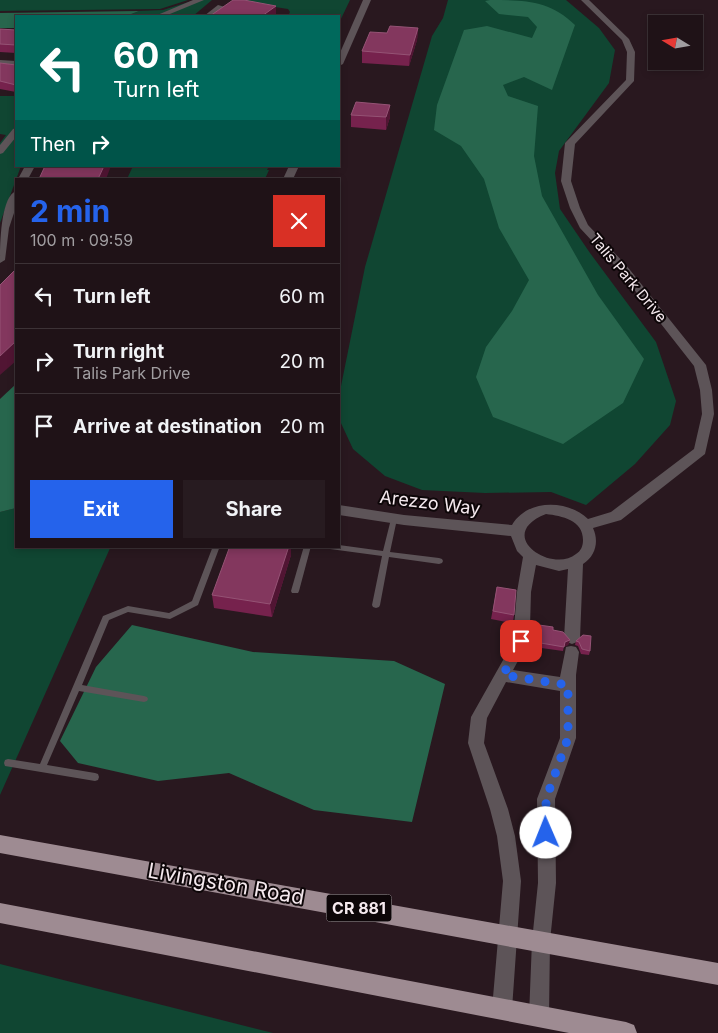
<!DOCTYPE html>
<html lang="en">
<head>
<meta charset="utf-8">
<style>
	:root { --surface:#1f1217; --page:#271b20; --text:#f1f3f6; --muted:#a19ea1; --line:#3c3236; --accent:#2563eb }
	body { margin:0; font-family:Inter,sans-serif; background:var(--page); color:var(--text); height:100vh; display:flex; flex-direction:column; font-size:19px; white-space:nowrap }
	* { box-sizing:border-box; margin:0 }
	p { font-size:16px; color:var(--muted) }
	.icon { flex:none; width:28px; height:28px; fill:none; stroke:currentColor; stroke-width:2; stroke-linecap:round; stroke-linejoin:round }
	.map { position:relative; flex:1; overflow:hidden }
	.panel { position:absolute; left:15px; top:178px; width:325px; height:370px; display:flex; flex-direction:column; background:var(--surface); border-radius:0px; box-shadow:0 2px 8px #0003,0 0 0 1px var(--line) }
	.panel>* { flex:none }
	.hud { position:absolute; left:15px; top:15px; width:325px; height:152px; border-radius:0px; box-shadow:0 2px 8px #0003,0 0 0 1px var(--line); background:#00695c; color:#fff; overflow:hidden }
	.needle { width:32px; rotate:281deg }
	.buttons { position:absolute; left:648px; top:15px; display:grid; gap:10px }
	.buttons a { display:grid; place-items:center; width:55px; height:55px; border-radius:0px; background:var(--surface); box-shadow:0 2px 8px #0003,0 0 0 1px var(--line); font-size:25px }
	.pin { position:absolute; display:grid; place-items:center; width:42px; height:42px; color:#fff; margin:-21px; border-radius:10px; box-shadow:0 2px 8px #0006 }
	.me { position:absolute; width:55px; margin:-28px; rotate:359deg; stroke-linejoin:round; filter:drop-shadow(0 0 4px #0008) }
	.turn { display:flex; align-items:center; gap:18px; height:105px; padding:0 15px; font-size:22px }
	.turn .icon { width:65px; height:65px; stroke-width:2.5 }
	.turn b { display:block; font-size:35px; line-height:42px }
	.then { display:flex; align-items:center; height:48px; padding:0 15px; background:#0003; gap:10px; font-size:19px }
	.round { display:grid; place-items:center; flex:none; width:52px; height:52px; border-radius:0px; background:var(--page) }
	.summary { display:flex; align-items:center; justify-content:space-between; height:85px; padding:0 15px }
	h1 { font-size:30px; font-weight:700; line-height:38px; color:var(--accent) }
	.action { display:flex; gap:10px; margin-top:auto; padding:10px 15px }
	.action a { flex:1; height:58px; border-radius:0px; background:var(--accent); color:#fff; font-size:20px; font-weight:700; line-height:58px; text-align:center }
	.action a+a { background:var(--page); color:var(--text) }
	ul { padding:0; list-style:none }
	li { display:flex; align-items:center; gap:15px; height:65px; padding:0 15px; border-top:1px solid var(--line) }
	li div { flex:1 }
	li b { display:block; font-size:19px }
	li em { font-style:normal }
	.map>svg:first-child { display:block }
	.green { fill:#104632 }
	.water { fill:#27664d }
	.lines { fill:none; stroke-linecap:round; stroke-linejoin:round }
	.lane { fill:#5d5458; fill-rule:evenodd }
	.street { fill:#5d5458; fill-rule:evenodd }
	.primary { fill:#9e8b92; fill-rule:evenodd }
	.wall { fill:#76224d }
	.shaded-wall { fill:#511533 }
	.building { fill:#83375e; stroke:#955375 }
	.route { stroke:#2563eb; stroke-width:9; stroke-dasharray:0 16.2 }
	.labels { text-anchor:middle; stroke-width:4; stroke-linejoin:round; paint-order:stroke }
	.far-street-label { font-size:15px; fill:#f5e9ee; stroke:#0d0608 }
	.shield { fill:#0d0608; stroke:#afa5a9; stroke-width:1 }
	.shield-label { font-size:16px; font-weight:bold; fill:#f5e9ee }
	.street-label { font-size:18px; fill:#f5e9ee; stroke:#0d0608 }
	.near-street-label { font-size:21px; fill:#f5e9ee; stroke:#0d0608 }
</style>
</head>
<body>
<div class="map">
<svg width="718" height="1033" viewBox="0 0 718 1033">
	<rect width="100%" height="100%" fill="#29181f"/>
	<!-- green -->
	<g class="green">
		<path d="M0,0h188l-28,9 -160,2z"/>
		<path d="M195,0h17l-19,16h-67l13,-5 24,-1z"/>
		<path d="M231,0h119l-11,23v-7h-51l2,-4 -2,-3z"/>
		<path d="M448,0h118l33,28 16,22 -6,33 -50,68 -4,22 5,36 30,44 66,89 20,59 -6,24 -35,39 -49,41 -35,-13 -66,1 -63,-3 -37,-14 -32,-27 -13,-28 -1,-25 26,-129 67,-231 11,-18z"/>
		<path d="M0,96h16v70h5l-21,57v-80l6,-8 -6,-1z"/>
		<path d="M133,166h136l-2,4h2l-4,9h-138z"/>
		<path d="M16,508v38h95l-111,249v-283z"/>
		<path d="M0,964l273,69h-273z"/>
	</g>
	<!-- water -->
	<g class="water">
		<path d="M490,0c34,0 60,0 85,25l-23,65 -28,-13 -21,8 5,11 30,10 -4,50 8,40 56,99 46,64 -21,44 -60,41 -70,-27 -17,-40 10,-30 26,-36 17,-31 -30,-52 -15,-49 -23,-33 -27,-16 3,-25 27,-75 23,-4 45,12 5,-11 -9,-10 -29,-3 -14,-13z"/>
		<path d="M139,11l-13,5h-110v12h-16v-15z"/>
		<path d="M16,384v124l-16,4v-113z"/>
		<path d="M132,625l121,27 141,9 51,23 -33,138 -98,-12 -85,-37 -71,8 -80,-18 -18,-22 36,-74z"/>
	</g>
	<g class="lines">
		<!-- lane -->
		<g class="lane">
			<path d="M394,516l3,3 -7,33 49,6 3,1 1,2 -1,2 -3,1 -50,-7 -9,48 -1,2 -3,1 -3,-1 -1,-2 10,-49 -52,-7 -3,-3h12v-1l44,6 8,-32z"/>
			<path d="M213,546h7l-22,59 -28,14 -42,-7 -19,8 -27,65 62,11 3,1 1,2 -1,2 -3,1 -65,-11 -32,74 48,8 3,1 1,3 -1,3 -3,1 -90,-15 -1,-3 1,-3 3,-1 32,5 63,-148 25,-10 41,7 23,-12z"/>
			<path d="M304,546h7l-12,45 -1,2h-6l-1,-2z"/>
		</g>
		<!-- street -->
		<g class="street">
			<path d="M193,0h11l-39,16h-10z"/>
			<path d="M363,0h8l-28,64 -4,2v-11z"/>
			<path d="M581,0h8l40,39 6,13 -1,29 -59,63 -4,37 9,27 8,17 38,40 80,100 6,25 2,24 -9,40 -84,66 -28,8c6,13 3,28 -10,36l-3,74 -3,4 -5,2 -5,-2 -3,-4 4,-69 -9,2 -23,-6 -5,27 -1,35 -3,4 -5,2 -5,-2 -3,-4 3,-35 6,-35 -6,-6 -6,-15 -107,-11 -65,-10v-10l65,10 108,10c15,-26 55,-26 76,-6l23,-7 83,-63 8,-35 -2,-24 -6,-24 -76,-97 -38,-41 -10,-20 -9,-27 4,-38 61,-63 1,-28 -5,-12zM546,514c16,2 37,6 37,26 0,6 -2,11 -7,14 -24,20 -83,-19 -30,-40z"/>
			<path d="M218,5l7,2 -12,9h-9z"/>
			<path d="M0,60l16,1v4l-16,-1z"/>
			<path d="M16,128v9l-13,16 -3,1v-9l13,-16z"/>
			<path d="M25,166h10l-7,13h-10z"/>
			<path d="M289,166h10l-6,13h-10z"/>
			<path d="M16,191v16l-7,21 -4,32 -5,3c0,-15 0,-66 16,-72z"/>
			<path d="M521,635l5,2 3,4 -16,29 47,7 6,-30 5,-1 5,1 3,5 -3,23v63l-21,61 1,84 -6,58 -1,75 -3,7 -7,3 -7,-3 -3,-7 3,-75 6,-58 -1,-84 23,-61v-47l-54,-9 -19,36 -3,25 24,66 7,27 6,45 -9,128 -3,7 -7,3 -7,-3 -3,-7 11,-128 -6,-45 -7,-27 -22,-66 3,-26 45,-80z"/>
		</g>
		<!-- primary -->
		<g class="primary">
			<path d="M0,835l718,128v22l-718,-132z"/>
			<path d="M0,903l626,119 8,3 3,8h-68l-569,-110z"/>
		</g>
	</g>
	<!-- wall -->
	<g class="wall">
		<path d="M418,28l-1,12 -8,26 -47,-3v-12l25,-18z"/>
		<path d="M0,29l16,1v23l-16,-1z"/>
		<path d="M0,63l16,2v27l-16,-3z"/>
		<path d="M390,105v12l-4,13 -35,-3v-12z"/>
		<path d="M291,555l-19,62 -58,-9 -2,-13z"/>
		<path d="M497,587l17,28 -1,7 6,12 -7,6h-2l1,-17 -20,-4z"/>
		<path d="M525,630h28l17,10 -2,5 -4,1 -1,5 -29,-4v-4l-4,-1 -2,-6 -4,-2z"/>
		<path d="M583,635l7,16 -1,4 -8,-1 -3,-8 -3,-1 1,-4z"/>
	</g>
	<!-- shaded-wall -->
	<g class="shaded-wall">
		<path d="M276,6v9l-1,1h-13z"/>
		<path d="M418,28l-1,12 -8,26 1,-11z"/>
		<path d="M390,105v12l-4,13v-13z"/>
		<path d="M104,166h7l-5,13h-8z"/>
		<path d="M16,341v20l-16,14v-19z"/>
		<path d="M289,546h2v9l-19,62 -2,-13z"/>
		<path d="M520,630l-1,4 -7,6 1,-4z"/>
		<path d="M570,640l-2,5 -4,2 1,-5z"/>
	</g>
	<!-- building -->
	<g class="building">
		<path d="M233,0h11l32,6 -14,10h-52z"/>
		<path d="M390,26l28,2 -8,27 -48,-4 8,-19 17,1z"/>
		<path d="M0,29l16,1v15l-16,-1z"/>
		<path d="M0,63l16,2v20l-16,-4z"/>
		<path d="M356,102l34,3 -4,12 -35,-2z"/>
		<path d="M45,166h59l-6,13h-59z"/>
		<path d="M16,269v72l-16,15v-71z"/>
		<path d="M230,546h59l-19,58 -58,-9z"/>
		<path d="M497,587l19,3 -2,25 -21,-4z"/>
		<path d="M512,621l8,9 -7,6 -2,-1z"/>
		<path d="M532,624l21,3v3l10,2 7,8 -5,2 -1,5 -29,-5v-3l-4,-1 -3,-6 -3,-2z"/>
		<path d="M583,635l8,1 -1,15 -8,-2 -3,-7 -3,-1z"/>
	</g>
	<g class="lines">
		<!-- route -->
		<path class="route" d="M521,641l-18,34 65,10v53l-22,61v34"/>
	</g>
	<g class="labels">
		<!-- far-street labels -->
		<g class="far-street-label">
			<text transform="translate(628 278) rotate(50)" y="5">Talis Park Drive</text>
		</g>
		<!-- shield labels -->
		<rect class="shield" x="326.5" y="894.5" width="65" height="27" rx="4"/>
		<g class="shield-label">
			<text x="359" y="914">CR 881</text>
		</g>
		<!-- street labels -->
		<g class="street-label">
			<text transform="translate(430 503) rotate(7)" y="6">Arezzo Way</text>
		</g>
		<!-- near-street labels -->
		<g class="near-street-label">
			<text transform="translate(226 884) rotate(10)" y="7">Livingston Road</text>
		</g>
	</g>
</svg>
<div class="buttons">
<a><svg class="needle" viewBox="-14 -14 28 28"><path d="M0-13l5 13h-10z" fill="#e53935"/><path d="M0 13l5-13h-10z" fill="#a19ea1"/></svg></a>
</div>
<div class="pin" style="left:521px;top:641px;background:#d93025"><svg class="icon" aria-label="arrive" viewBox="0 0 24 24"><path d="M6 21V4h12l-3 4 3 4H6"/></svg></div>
<svg class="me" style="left:546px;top:833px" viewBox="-20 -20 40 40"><circle r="19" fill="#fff"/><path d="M0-13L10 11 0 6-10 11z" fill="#2563eb"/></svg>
<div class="hud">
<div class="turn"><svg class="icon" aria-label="left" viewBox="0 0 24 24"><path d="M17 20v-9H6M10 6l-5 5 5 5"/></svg><div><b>60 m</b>Turn left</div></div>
<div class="then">Then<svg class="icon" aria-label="right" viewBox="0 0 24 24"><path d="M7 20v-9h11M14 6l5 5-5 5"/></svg></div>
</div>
<section class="panel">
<div class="summary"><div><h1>2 min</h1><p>100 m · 09:59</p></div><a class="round" style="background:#d93025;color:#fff"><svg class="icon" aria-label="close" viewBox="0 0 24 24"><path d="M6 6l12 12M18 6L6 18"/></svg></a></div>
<ul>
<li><svg class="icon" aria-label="left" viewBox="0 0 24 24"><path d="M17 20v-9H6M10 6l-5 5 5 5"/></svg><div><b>Turn left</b></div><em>60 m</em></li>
<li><svg class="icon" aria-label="right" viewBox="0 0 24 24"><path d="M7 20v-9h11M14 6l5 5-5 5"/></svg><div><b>Turn right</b><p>Talis Park Drive</p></div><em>20 m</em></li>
<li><svg class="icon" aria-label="arrive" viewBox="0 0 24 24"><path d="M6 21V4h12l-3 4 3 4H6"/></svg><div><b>Arrive at destination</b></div><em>20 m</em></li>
</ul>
<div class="action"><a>Exit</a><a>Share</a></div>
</section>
</div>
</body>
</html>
